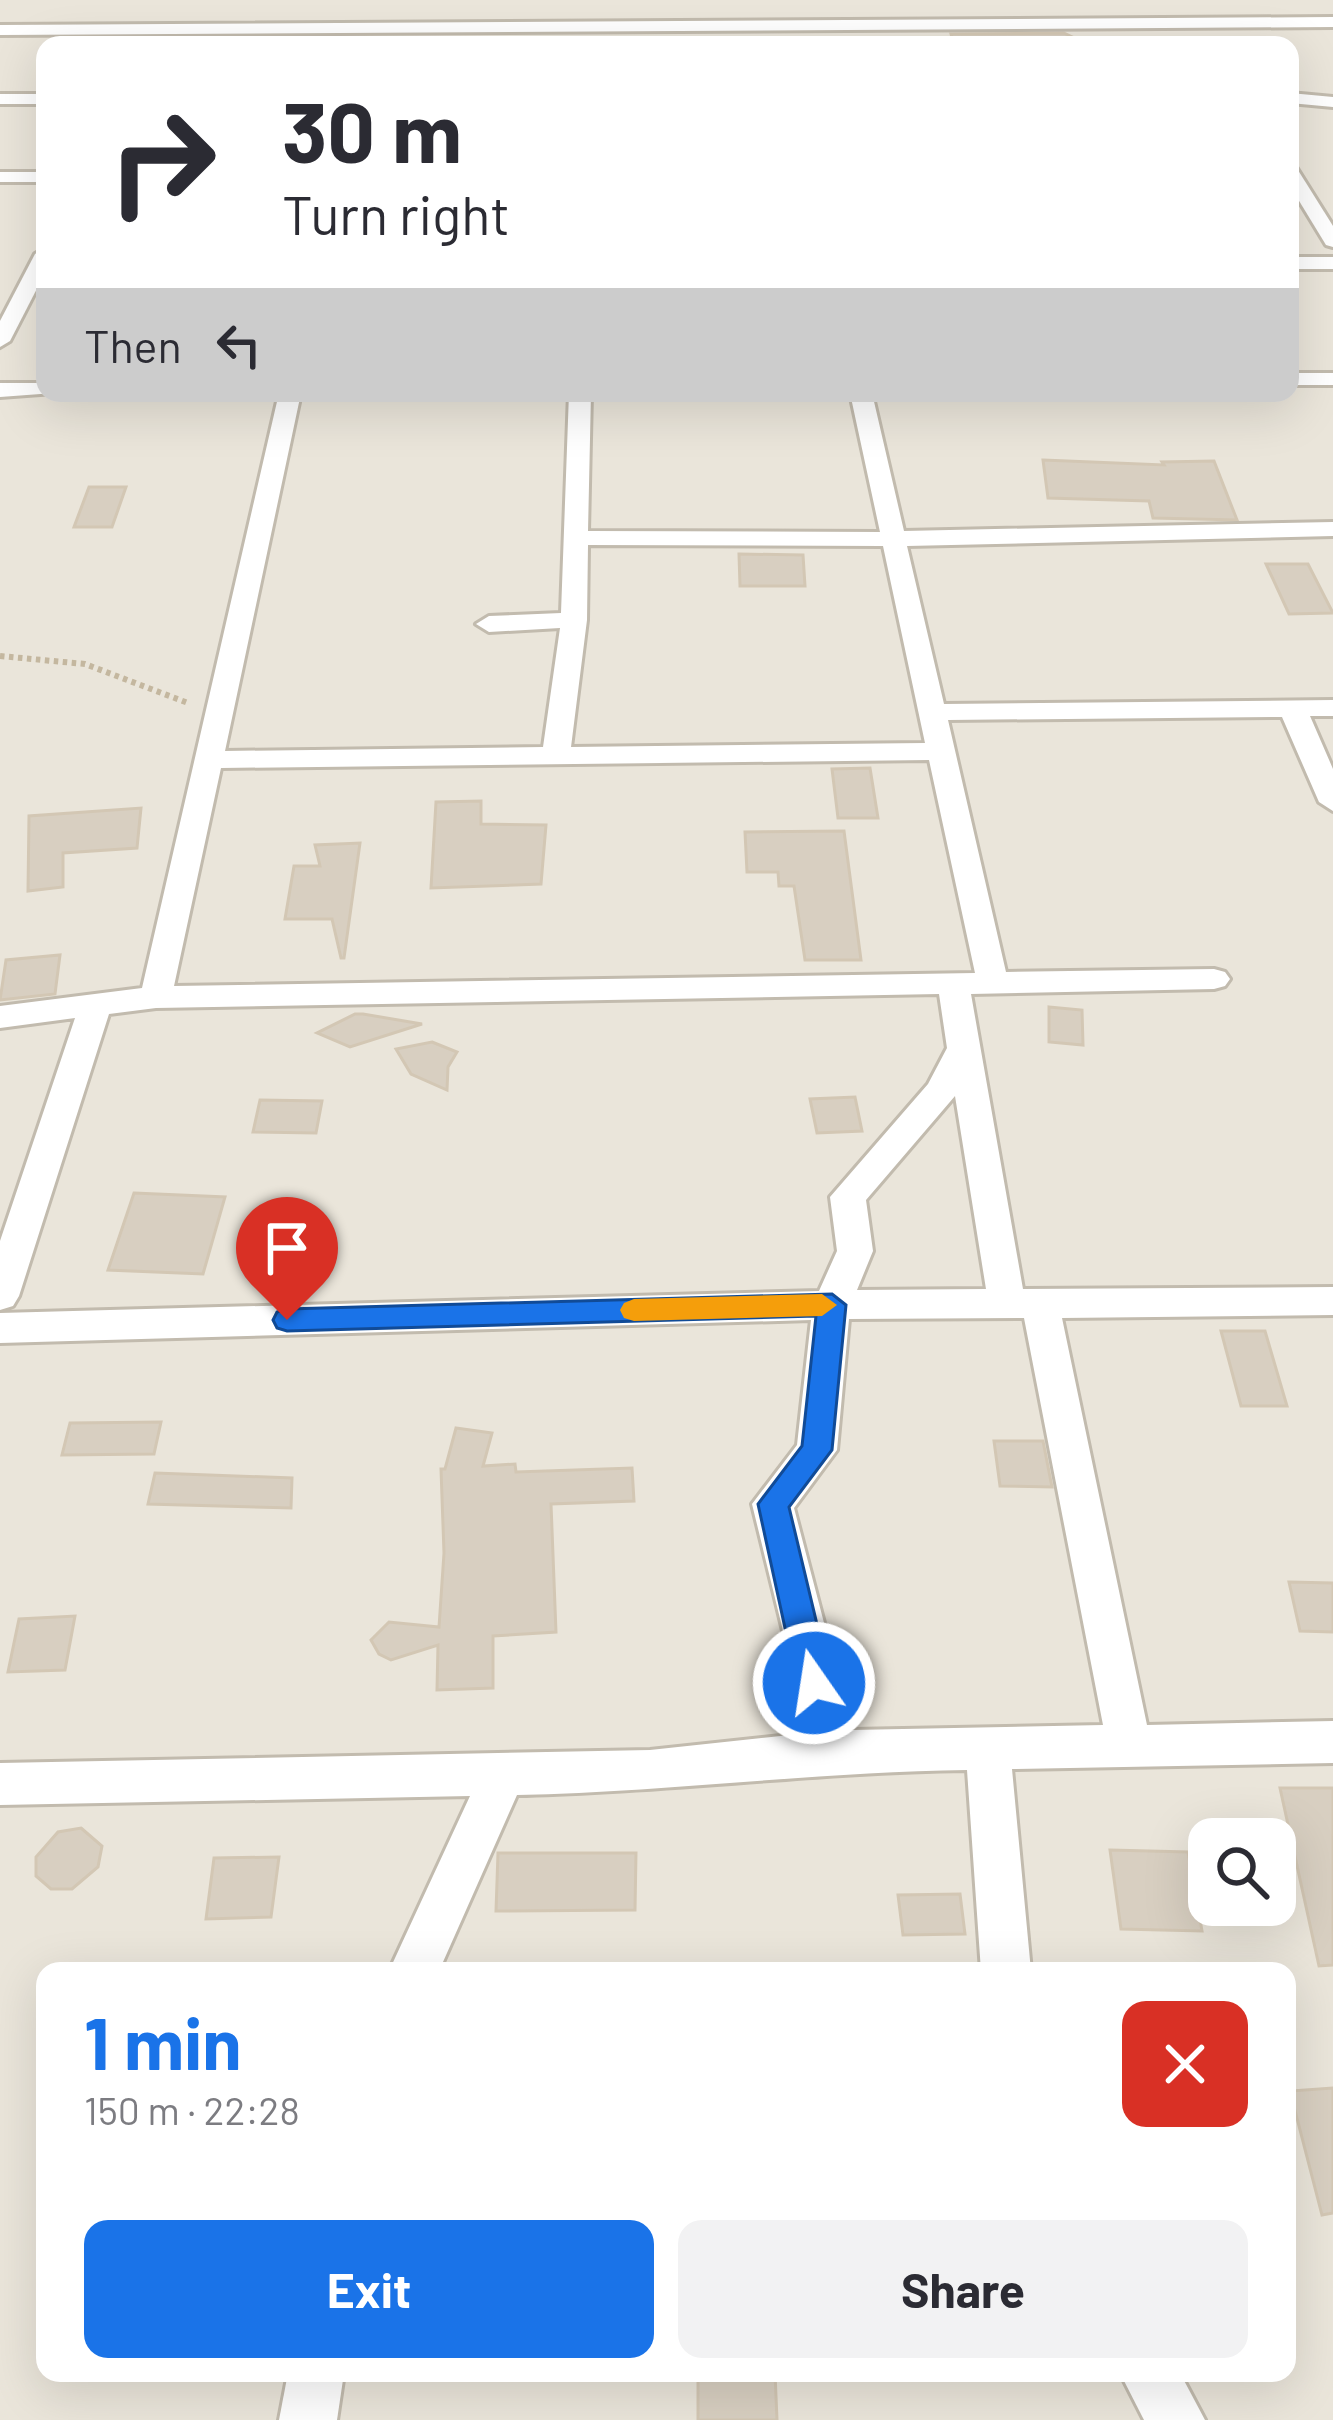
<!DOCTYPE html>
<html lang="en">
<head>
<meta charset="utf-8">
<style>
	:root { --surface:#fff; --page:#f2f2f3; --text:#2b2b33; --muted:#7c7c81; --accent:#1a73e8 }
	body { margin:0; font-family:Barlow,sans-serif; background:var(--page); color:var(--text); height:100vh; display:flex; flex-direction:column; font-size:45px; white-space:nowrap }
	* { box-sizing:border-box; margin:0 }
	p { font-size:39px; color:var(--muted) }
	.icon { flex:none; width:66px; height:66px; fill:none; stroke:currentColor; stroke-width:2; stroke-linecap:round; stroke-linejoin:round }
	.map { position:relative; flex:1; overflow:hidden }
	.panel { position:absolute; left:36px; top:1962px; width:1260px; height:420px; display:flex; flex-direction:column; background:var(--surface); border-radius:24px; box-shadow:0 12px 48px #0002 }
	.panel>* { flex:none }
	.hud { position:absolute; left:36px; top:36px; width:1263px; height:366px; border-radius:24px; box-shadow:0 12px 48px #0002; background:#fff; color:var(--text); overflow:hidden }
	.buttons { position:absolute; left:1188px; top:1818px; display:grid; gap:24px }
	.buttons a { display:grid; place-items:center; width:108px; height:108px; border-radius:24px; background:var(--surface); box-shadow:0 12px 48px #0002; font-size:60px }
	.pin { position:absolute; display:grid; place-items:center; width:102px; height:102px; color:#fff; margin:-123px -51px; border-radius:50% 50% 50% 0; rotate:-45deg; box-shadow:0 0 12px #0007 }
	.pin .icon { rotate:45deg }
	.me { position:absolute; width:132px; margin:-66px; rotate:347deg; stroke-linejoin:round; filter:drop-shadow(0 0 9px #0008) }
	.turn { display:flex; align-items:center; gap:42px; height:252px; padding:0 48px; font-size:54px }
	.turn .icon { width:156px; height:156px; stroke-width:2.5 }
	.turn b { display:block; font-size:84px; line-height:102px }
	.then { display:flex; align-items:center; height:114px; padding:0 48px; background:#0003; gap:24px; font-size:45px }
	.round { display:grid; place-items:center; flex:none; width:126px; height:126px; border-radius:24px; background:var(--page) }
	.summary { display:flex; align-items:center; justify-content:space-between; height:204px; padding:0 48px }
	h1 { font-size:72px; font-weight:700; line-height:90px; color:var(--accent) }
	.action { display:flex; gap:24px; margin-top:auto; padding:24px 48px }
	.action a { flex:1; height:138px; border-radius:24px; background:var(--accent); color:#fff; font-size:48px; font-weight:700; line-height:138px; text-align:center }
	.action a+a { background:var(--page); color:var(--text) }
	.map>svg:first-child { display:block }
	.residential { fill:#eae5da; fill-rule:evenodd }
	.building { fill:#d8cfc1; stroke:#d3c7b4; stroke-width:3 }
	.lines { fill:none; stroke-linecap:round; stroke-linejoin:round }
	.street-casing { stroke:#c2bbae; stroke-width:6 }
	.path { stroke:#c4b79f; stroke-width:6; stroke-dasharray:4.5 4.5; stroke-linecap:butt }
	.street { fill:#fff; fill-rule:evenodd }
	.route { fill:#1a73e8; stroke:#114b97; stroke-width:3 }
	.slow { fill:#f59e0b }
</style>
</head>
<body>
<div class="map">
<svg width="1333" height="2420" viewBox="0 0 1333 2420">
	<rect width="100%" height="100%" fill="#f6f3ec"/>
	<!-- residential -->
	<path class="residential" d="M0,0h1333v2420h-1333zM45,45h1245v348h-1245zM1209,1839h66v66h-66zM45,1971h1242v402h-1242z"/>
	<!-- building -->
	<g class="building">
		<path d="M1064,33l19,9 -129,3 -3,-11z"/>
		<path d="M1043,460l121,5 -2,-3 52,-1 23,59 -84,-2 -4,-17 -101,-3z"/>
		<path d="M89,487h37l-14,40h-38z"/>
		<path d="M739,554l64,1 2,31h-65z"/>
		<path d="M1266,564h42l25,49 -44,1z"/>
		<path d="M870,768l8,50h-40l-6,-49z"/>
		<path d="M481,801v23l65,1 -5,59 -110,4 5,-86z"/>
		<path d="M141,808l-4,40 -74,5v34l-35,4 1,-75z"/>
		<path d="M844,831l17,129h-56l-11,-74h-15l-1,-14h-31l-2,-40z"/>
		<path d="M360,843l-16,115h-3l-9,-39h-47l9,-53h26l-5,-21z"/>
		<path d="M60,955l-5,39 -55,6 6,-40z"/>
		<path d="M1049,1007l33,3 1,35 -34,-3z"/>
		<path d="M355,1014h8l59,10 -72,23 -33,-14z"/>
		<path d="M432,1042l25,10 -9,15 -1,23 -36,-16 -15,-25z"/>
		<path d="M855,1097l7,34 -45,2 -7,-34z"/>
		<path d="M260,1100l62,1 -6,32 -63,-1z"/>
		<path d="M134,1193l91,4 -22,77 -95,-4z"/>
		<path d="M1221,1331h44l22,75h-46z"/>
		<path d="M161,1422l-7,32 -92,1 8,-32z"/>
		<path d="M456,1428l36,5 -9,33 32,-2 1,8 116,-4 2,33 -83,3 5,128 -63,4v52l-56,2 1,-45 -47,15 -12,-6 -8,-14 18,-18 50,5 5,-74 -3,-84h4z"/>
		<path d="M994,1441h49l9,46 -52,-1z"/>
		<path d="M155,1473l137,5 -1,30 -143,-4z"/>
		<path d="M1289,1582l44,1v49l-33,-1z"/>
		<path d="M75,1616l-10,54 -57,2 11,-53z"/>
		<path d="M1280,1788h53v177l-14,1z"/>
		<path d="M81,1828l21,18 -4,21 -26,22h-21l-15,-13v-19l22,-25z"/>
		<path d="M1110,1850l78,2 14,79 -81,-2z"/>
		<path d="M498,1853h138l-1,57 -139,1z"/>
		<path d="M279,1857l-8,60 -65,2 8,-61z"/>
		<path d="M960,1894l5,40 -62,1 -5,-40z"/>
		<path d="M1333,2088v125l-11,2 -32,-124z"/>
		<path d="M698,2373h77l2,47h-79z"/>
	</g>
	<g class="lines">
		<defs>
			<g id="street">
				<path d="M1333,17v10l-1333,8v-10z"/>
				<path d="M1290,93l43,4v10l-43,-4z"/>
				<rect x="0" y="94" width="45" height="10"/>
				<path d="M1290,166l6,1 37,59v21l-7,-2 -36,-59z"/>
				<rect x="0" y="172" width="45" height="10"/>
				<path d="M45,248v25l-35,68 -10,6v-26l35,-67z"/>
				<rect x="1290" y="257" width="43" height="12"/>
				<rect x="1290" y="373" width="43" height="12"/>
				<path d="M0,383h45v10h9l-54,4z"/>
				<path d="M279,393h22l-76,358 318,-4 17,-119 -71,4 -13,-8 13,-8 72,-3 8,-220h22l-3,138 292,1 -30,-139h22l32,138 429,-9v14l-426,10 37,158 389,-4v16h-23l23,53v42l-14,-9 -37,-85 -334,3 58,252 208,-3 11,3 5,7 -5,7 -11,3 -243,5 52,295 310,-2v28l-271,3 85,407 186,-4v42l-321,6 19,202h-50l-14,-201c-151,2 -300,22 -450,25l-78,176h-50l81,-175 -470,9v-42l650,-13 158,-17 -56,-229 45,-59 14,-125 -811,23v-30l819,-22 18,-40 -7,-54 98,-113 19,-36 -8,-54 -783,14 -47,6 -90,282 -6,10 -13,4v-69l75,-223 -75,10v-22l142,-18zM588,545l295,1 42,197 -354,4 16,-127zM929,760l46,213 -801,13 47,-218zM955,1096l31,193 -129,1 16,-39 -7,-51zM1024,1318l79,407 -251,5 -58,-222 43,-58 12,-131z"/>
				<path d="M288,2373h56l-7,47h-58z"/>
				<path d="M1120,2373h60l25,47h-61z"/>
			</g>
		</defs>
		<!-- street casing -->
		<use href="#street" class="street-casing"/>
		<!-- path -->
		<path class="path" d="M0,656l85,8 103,39"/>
		<!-- street -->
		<use href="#street" class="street"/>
	</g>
	<!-- route -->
	<path class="route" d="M832,1294l14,11 -14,145 -43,57 42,176 -5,10 -12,5 -12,-5 -5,-10 -39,-179 44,-58 14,-130 -529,15 -10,-3 -4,-8 4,-8 10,-3z"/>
	<!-- slow -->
	<path class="slow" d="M822,1294l15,11 -15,11 -188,5 -10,-3 -4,-8 4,-7 10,-4z"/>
</svg>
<div class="buttons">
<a><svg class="icon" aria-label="search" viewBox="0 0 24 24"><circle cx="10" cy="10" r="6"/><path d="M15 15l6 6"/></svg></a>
</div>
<div class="pin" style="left:287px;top:1320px;background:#d93025"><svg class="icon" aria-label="arrive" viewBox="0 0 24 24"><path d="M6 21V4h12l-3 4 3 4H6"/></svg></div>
<svg class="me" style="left:814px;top:1683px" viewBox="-20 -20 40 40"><circle r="17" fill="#1a73e8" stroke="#fff" stroke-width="3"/><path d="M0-11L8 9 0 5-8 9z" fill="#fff"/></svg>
<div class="hud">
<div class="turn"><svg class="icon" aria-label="right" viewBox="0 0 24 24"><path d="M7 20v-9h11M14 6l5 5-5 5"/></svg><div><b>30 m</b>Turn right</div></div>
<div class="then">Then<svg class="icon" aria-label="left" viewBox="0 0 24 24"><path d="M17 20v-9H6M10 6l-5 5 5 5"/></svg></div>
</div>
<section class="panel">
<div class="summary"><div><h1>1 min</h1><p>150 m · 22:28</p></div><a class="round" style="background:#d93025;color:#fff"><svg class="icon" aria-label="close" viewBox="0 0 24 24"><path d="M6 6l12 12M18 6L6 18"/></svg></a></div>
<div class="action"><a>Exit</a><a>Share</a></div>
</section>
</div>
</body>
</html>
